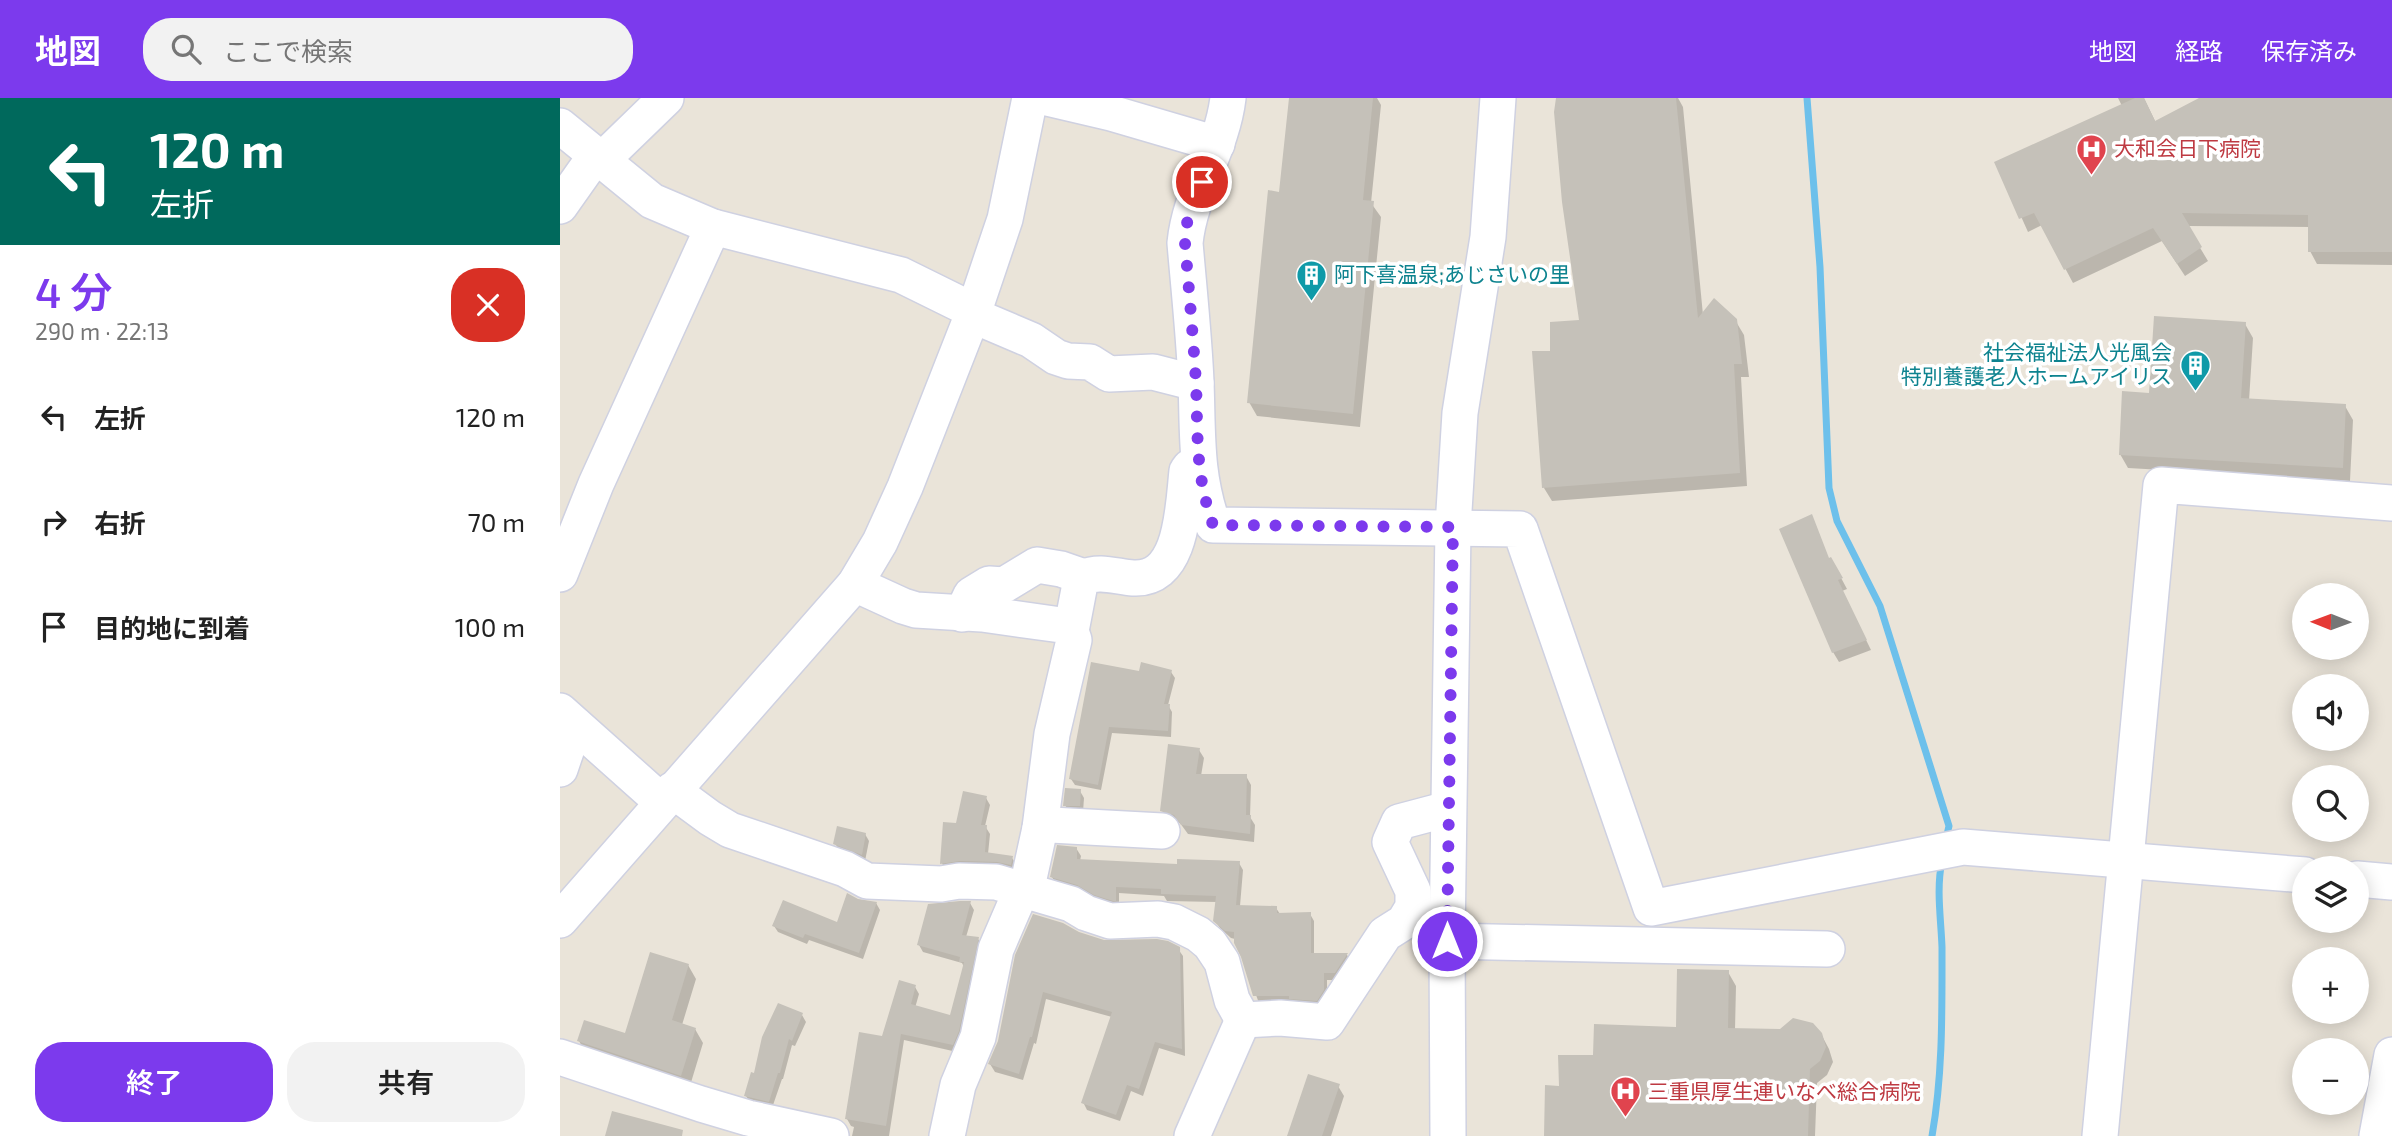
<!DOCTYPE html>
<html lang="ja">
<head>
<meta charset="utf-8">
<style>
	:root { --surface:#fff; --page:#f2f2f2; --text:#222; --muted:#767676; --accent:#7c3aed }
	body { margin:0; font-family:"Exo 2","Noto Sans JP",sans-serif; background:var(--page); color:var(--text); height:100vh; display:flex; flex-direction:column; font-size:26px; white-space:nowrap }
	* { box-sizing:border-box; margin:0 }
	p { font-size:23px; color:var(--muted) }
	.icon { flex:none; width:38px; height:38px; fill:none; stroke:currentColor; stroke-width:2; stroke-linecap:round; stroke-linejoin:round }
	.map { position:relative; flex:1; overflow:hidden }
	.panel { display:flex; flex-direction:column; background:var(--surface); width:560px }
	.panel>* { flex:none }
	.banner { background:#00695c; color:#fff; overflow:hidden }
	.needle { width:46px; rotate:271deg }
	.fabs { position:absolute; left:1732px; top:485px; display:grid; gap:14px }
	.fabs a { display:grid; place-items:center; width:77px; height:77px; border-radius:50%; background:var(--surface); box-shadow:0 4px 18px #0003; font-size:35px }
	.pin { position:absolute; display:grid; place-items:center; width:60px; height:60px; color:#fff; margin:-30px; border:4px solid #fff; border-radius:50%; box-shadow:0 2px 7px #0007 }
	.me { position:absolute; width:77px; margin:-38px; rotate:0deg; stroke-linejoin:round; filter:drop-shadow(0 0 5px #0008) }
	.turn { display:flex; align-items:center; gap:24px; height:147px; padding:0 35px; font-size:32px }
	.turn .icon { width:91px; height:91px; stroke-width:2.5 }
	.turn b { display:block; font-size:49px; line-height:60px }
	.round { display:grid; place-items:center; flex:none; width:74px; height:74px; border-radius:28px; background:var(--page) }
	.headline { display:flex; align-items:center; justify-content:space-between; height:119px; padding:0 35px }
	h1 { font-size:42px; font-weight:600; line-height:52px; color:var(--accent) }
	.action { display:flex; gap:14px; margin-top:auto; padding:14px 35px }
	.action a { flex:1; height:80px; border-radius:28px; background:var(--accent); color:#fff; font-size:28px; font-weight:600; line-height:80px; text-align:center }
	.action a+a { background:var(--page); color:var(--text) }
	ul { padding:0; list-style:none }
	li { display:flex; align-items:center; gap:21px; height:105px; padding:0 35px }
	li div { flex:1 }
	li b { display:block; font-size:26px }
	li em { font-style:normal }
	header { display:flex; align-items:center; gap:42px; box-sizing:border-box; height:98px; padding:0 35px; background:var(--accent); color:#fff }
	header strong { font-size:33px }
	nav { display:flex; gap:38px; margin-inline-start:auto; font-size:24px }
	.search { width:490px; height:63px; background:var(--page); display:flex; align-items:center; gap:18px; box-sizing:border-box; padding:0 24px; border-radius:28px; color:var(--muted); font-size:26px }
	main { display:flex; flex:1; min-height:0 }
	.map>svg:first-child { display:block }
	.shadow { fill:#0003 }
	.lines { fill:none; stroke-linecap:round; stroke-linejoin:round }
	.stream { stroke:#6dc0eb; stroke-width:7 }
	.building { fill:#c5c1b9 }
	.minor-casing { stroke:#cfd1e1; stroke-width:38 }
	.minor { stroke:#fff; stroke-width:35 }
	.route { stroke:#7c3aed; stroke-width:12; stroke-dasharray:0 21.6 }
	.labels { text-anchor:middle; stroke-width:7; stroke-linejoin:round; paint-order:stroke }
	.health-label { font-size:21px; fill:#be3a42; stroke:#fff; text-anchor:start }
	.culture-label { font-size:21px; fill:#0d838f; stroke:#fff; text-anchor:start }
</style>
</head>
<body>
<header>
<strong>地図</strong>
<div class="search"><svg class="icon" aria-label="search" viewBox="0 0 24 24"><circle cx="10" cy="10" r="6"/><path d="M15 15l6 6"/></svg>ここで検索</div>
<nav><a>地図</a><a>経路</a><a>保存済み</a></nav>
</header>
<main>
<section class="panel">
<div class="banner">
<div class="turn"><svg class="icon" aria-label="left" viewBox="0 0 24 24"><path d="M17 20v-9H6M10 6l-5 5 5 5"/></svg><div><b>120 m</b>左折</div></div>
</div>
<div class="headline"><div><h1>4 分</h1><p>290 m · 22:13</p></div><a class="round" style="background:#d93025;color:#fff"><svg class="icon" aria-label="close" viewBox="0 0 24 24"><path d="M6 6l12 12M18 6L6 18"/></svg></a></div>
<ul>
<li><svg class="icon" aria-label="left" viewBox="0 0 24 24"><path d="M17 20v-9H6M10 6l-5 5 5 5"/></svg><div><b>左折</b></div><em>120 m</em></li>
<li><svg class="icon" aria-label="right" viewBox="0 0 24 24"><path d="M7 20v-9h11M14 6l5 5-5 5"/></svg><div><b>右折</b></div><em>70 m</em></li>
<li><svg class="icon" aria-label="arrive" viewBox="0 0 24 24"><path d="M6 21V4h12l-3 4 3 4H6"/></svg><div><b>目的地に到着</b></div><em>100 m</em></li>
</ul>
<div class="action"><a>終了</a><a>共有</a></div>
</section>
<div class="map">
<svg width="1832" height="1038" viewBox="0 0 1832 1038">
	<rect width="100%" height="100%" fill="#eae4d9"/>
	<!-- shadow -->
	<g class="shadow">
		<path d="M730,0h87l4,7 -10,98 10,14 -21,210 -103,-11 -8,-14 32,-209z"/>
		<path d="M997,0h121l5,9 20,208 32,5 9,15 5,42h-8l6,109 -195,15 -8,-13 8,-135 29,-32z"/>
		<path d="M1558,0h26l12,25 47,-25h189v167l-75,-1 -7,-13v-24l-123,-1 21,35 -23,15 -23,-35 -89,42 -31,-58 -14,7 -31,-69 125,-57z"/>
		<path d="M1685,226l8,14 -4,63 96,5 8,14 -3,61 -222,-13 -8,-14 31,-59z"/>
		<path d="M1271,461l16,30 -5,2 29,59 -32,12 -6,-10z"/>
		<path d="M611,574l4,6 -7,27 4,7 -1,25 -59,-4 -11,57 -26,-5 -4,-6 69,-106z"/>
		<path d="M639,652l5,8 -3,18h45l5,9 -1,32 5,8 -1,17 -66,-8 -8,-11 -13,-4 -5,-9z"/>
		<path d="M520,693l4,7 -1,14h-14l-4,-7z"/>
		<path d="M426,700l4,7 -5,21 5,8 -2,20 24,4 4,6 -2,7 -69,-1 -3,-7 15,-38z"/>
		<path d="M305,736l4,7 -4,20 -26,-11 -4,-7z"/>
		<path d="M516,750l5,8 -1,5 99,5 60,-3 4,7 -3,36 36,2 4,6h30l4,7v33l33,1 4,7 -12,18h-12v18l-6,10 -62,-5 -24,-64 -4,-1 -11,-10 -5,-8 2,-18 -50,-1 -3,-5 -45,-3v14l-63,-23 -4,-7z"/>
		<path d="M297,803l19,2 4,7 -17,49 -54,-19 -2,4 -29,-12 -4,-6 64,-2z"/>
		<path d="M410,805l4,7 -8,27 12,2 4,7 -25,106 -53,-12 -15,96h-37l2,-9 -3,-1 -4,-7 36,-81 32,-51 4,7 -4,14 36,9 13,-50 -2,-4 -39,-11 -4,-7z"/>
		<path d="M519,836l25,8 74,7 5,7 2,100 -26,-8 -16,48 -12,-5 -11,30 -33,-11 -4,-8 29,-85 -66,-18 -10,45 -2,-1 -11,37 -28,-8 -5,-8z"/>
		<path d="M128,867l8,14 -14,46 13,4 8,14 -14,46 -102,-34 -8,-14 48,-6z"/>
		<path d="M1168,874l8,14 -1,44 86,4 8,15 4,13 -6,13 -10,8 -2,53h-270l15,-49 34,-30 84,-28z"/>
		<path d="M242,917l4,7 -11,24 -3,-1 -9,34h-1l-10,29 -22,-6 -4,-6 9,-21z"/>
		<path d="M778,988l6,10 -13,40h-42z"/>
	</g>
	<g class="lines">
		<!-- stream -->
		<g class="stream">
			<path d="M1247,0l13,169 9,221 8,33 43,85 69,220 -3,13"/>
			<path d="M1372,1038c11,-62 10,-126 10,-189 -1,-28 -6,-58 0,-86"/>
		</g>
	</g>
	<!-- building -->
	<g class="building">
		<path d="M729,0h84l-10,102 11,1 -21,213 -106,-11 21,-213 11,2z"/>
		<path d="M996,0h120l22,220 16,-20 23,21 5,45h-8l6,109 -198,15 -10,-137h18v-29l29,-2 -17,-118 -8,-90z"/>
		<path d="M1575,0h9l11,23 44,-23h193v154h-84v-37l-126,-2 20,34 -25,17 -24,-36 -89,42 -30,-57 -15,6 -25,-57z"/>
		<path d="M1594,218l92,6 -5,76 105,6 -3,64 -224,-13 3,-64 27,2z"/>
		<path d="M1252,416l17,44 2,-1 12,21 -5,2 29,60 -35,13 -53,-124z"/>
		<path d="M531,564l48,9 2,-9 31,8 -8,34h6l-2,27 -59,-4 -11,58 -29,-6z"/>
		<path d="M608,646l32,4 -4,26h51l-1,41h5l-1,19 -69,-9 -7,-10 -14,-4z"/>
		<path d="M505,690l16,1 -1,17h-17z"/>
		<path d="M403,693l24,5 -6,29h6l-2,27 28,4 -2,9 -14,-3 -37,-1 -20,3 3,-42 13,1z"/>
		<path d="M277,728l29,7 -4,22 -29,-11z"/>
		<path d="M497,747l20,2v12l100,5v-5l63,2 -4,44 41,1v7l34,-1v41h37l-13,20h-11v17l-7,11 -28,-2v-3h-36l-12,-39 -7,-14v-11l-9,-1 -12,-10 3,-25 -55,-2v-5l-45,-2v14h-3l-19,-6 -17,-10 -27,-8z"/>
		<path d="M287,795l11,6 19,3 -18,51 -54,-19 -2,4 -31,-12 11,-26 54,22z"/>
		<path d="M400,803h11l-9,34 17,2 -20,94 -6,14 -52,-11 -15,92 -41,-7 14,-87 23,4 17,-56 17,5 -5,19 39,11 14,-53h-5l1,-5 -43,-12 11,-41z"/>
		<path d="M473,816l30,9 16,9 25,8 53,-1 11,2 12,6 2,102 -27,-7 -16,47 -12,-4 -11,30 -35,-12 31,-91 -69,-20 -11,45h-2l-11,37 -31,-10 10,-23 17,-86z"/>
		<path d="M90,854l39,12 -17,56 24,8 -15,48 -104,-35 7,-21 41,13z"/>
		<path d="M1117,871l52,1 -1,58 52,1 13,-11 20,5 9,10 4,14 -6,14 -10,8 -2,67h-264l1,-51 14,1 -1,-31h35l1,-31 82,3z"/>
		<path d="M218,905l25,10 -11,28 -3,-2 -9,34h-2l-9,29 -25,-6 7,-24 3,1 8,-36z"/>
		<path d="M748,976l32,10 -18,52h-35z"/>
		<path d="M52,1013l71,19 -1,6h-77z"/>
	</g>
	<g class="lines">
		<defs>
			<g id="minor">
				<path d="M487,0l64,15 106,31"/>
				<path d="M668,0c-6,51 -38,94 -43,145 4,47 9,93 11,139 2,53 -1,91 17,143l307,4 131,379 312,-61 342,28"/>
				<path d="M0,28l92,75 61,26 188,48 73,36"/>
				<path d="M42,62l64,-62"/>
				<path d="M0,108l36,-51"/>
				<path d="M412,217l59,25 25,17 12,4 22,1 19,12 44,-2 43,11"/>
				<path d="M0,476l36,-90 117,-257"/>
				<path d="M295,486l48,22 13,4 66,4 79,11 10,6 3,9 -22,94 -12,94 -14,64"/>
				<path d="M402,516l9,-19 18,-11 15,1 33,-20 24,4 23,8"/>
				<path d="M511,533l9,-47 4,-7c16,-7 33,0 49,1 50,3 50,-72 54,-107l3,-4"/>
				<path d="M0,613l102,91"/>
				<path d="M0,671l15,-44"/>
				<path d="M112,692l38,28 20,12 115,39 22,12 74,3 18,-3 37,1 75,22 15,9 24,8 48,-2 16,3 24,12 12,10 12,18 10,38 11,20"/>
				<path d="M480,730l11,-3 111,6"/>
				<path d="M1797,781l35,3"/>
				<path d="M0,822l295,-336 25,-42 25,-55 69,-176 31,-92 25,-121"/>
				<path d="M887,843l380,8"/>
				<path d="M683,922l37,-2 47,4 58,-88 19,-12 9,-15v-16l-23,-49 9,-20 49,-13"/>
				<path d="M0,959l141,47 47,14 83,18"/>
				<path d="M387,1038l11,-51 20,-48 18,-88 25,-58"/>
				<path d="M632,1038l51,-116"/>
				<path d="M888,1038l-1,-195 6,-414 7,-114 28,-176 10,-139"/>
				<path d="M1540,1038l61,-651 231,18"/>
				<path d="M1817,1038l15,-81"/>
			</g>
		</defs>
		<!-- minor casing -->
		<use href="#minor" class="minor-casing"/>
		<!-- minor -->
		<use href="#minor" class="minor"/>
	</g>
	<g class="lines">
		<!-- route -->
		<path class="route" d="M642,84l-15,41 -2,20c4,47 8,93 11,139 2,53 -1,91 17,143l240,2 -6,414"/>
	</g>
	<!-- icons -->
	<defs>
		<symbol id="hospital-pin" viewBox="-11 -11 22 30"><path d="M0 17L-7.5 6A9.5 9.5 0 1 1 7.5 6Z" fill="#e0444e" stroke="#fff"/><path d="M-5-5h3v3.5h4V-5h3V5h-3V1.5h-4V5h-3Z" fill="#fff"/></symbol>
		<symbol id="building-pin" viewBox="-11 -11 22 30"><path d="M0 17L-7.5 6A9.5 9.5 0 1 1 7.5 6Z" fill="#0f9aa8" stroke="#fff"/><path d="M-4-6H4V6H1V3H-1V6H-4ZM-2.5-4.3h1.7v1.8h-1.7ZM.8-4.3h1.7v1.8H.8ZM-2.5-1h1.7V.8h-1.7ZM.8-1h1.7V.8H.8Z" fill="#fff"/></symbol>
	</defs>
	<g fill-rule="evenodd">
		<use href="#hospital-pin" x="1514" y="34" width="35" height="47"/>
		<use href="#building-pin" x="734" y="160" width="35" height="47"/>
		<use href="#building-pin" x="1618" y="250" width="35" height="47"/>
		<use href="#hospital-pin" x="1048" y="976" width="35" height="47"/>
	</g>
	<g class="labels">
		<!-- health labels -->
		<g class="health-label">
			<text x="1554" y="58">大和会日下病院</text>
			<text x="1088" y="1001">三重県厚生連いなべ総合病院</text>
		</g>
		<!-- culture labels -->
		<g class="culture-label">
			<text x="774" y="184">阿下喜温泉;あじさいの里</text>
			<text x="1612" y="262" text-anchor="end">社会福祉法人光風会<tspan x="1612" dy="24">特別養護老人ホームアイリス</tspan></text>
		</g>
	</g>
</svg>
<div class="fabs">
<a><svg class="needle" viewBox="-14 -14 28 28"><path d="M0-13l5 13h-10z" fill="#e53935"/><path d="M0 13l5-13h-10z" fill="#767676"/></svg></a>
<a><svg class="icon" aria-label="sound" viewBox="0 0 24 24"><path d="M4 9h4l5-4v14l-5-4H4zM17 9q2 3 0 6"/></svg></a>
<a><svg class="icon" aria-label="search" viewBox="0 0 24 24"><circle cx="10" cy="10" r="6"/><path d="M15 15l6 6"/></svg></a>
<a><svg class="icon" aria-label="layers" viewBox="0 0 24 24"><path d="M12 4l9 5-9 5-9-5zM3 14l9 5 9-5"/></svg></a>
<a>+</a>
<a>−</a>
</div>
<div class="pin" style="left:642px;top:84px;background:#d93025"><svg class="icon" aria-label="arrive" viewBox="0 0 24 24"><path d="M6 21V4h12l-3 4 3 4H6"/></svg></div>
<svg class="me" style="left:887px;top:843px" viewBox="-20 -20 40 40"><circle r="17" fill="#7c3aed" stroke="#fff" stroke-width="3"/><path d="M0-11L8 9 0 5-8 9z" fill="#fff"/></svg>
</div>
</main>
</body>
</html>
